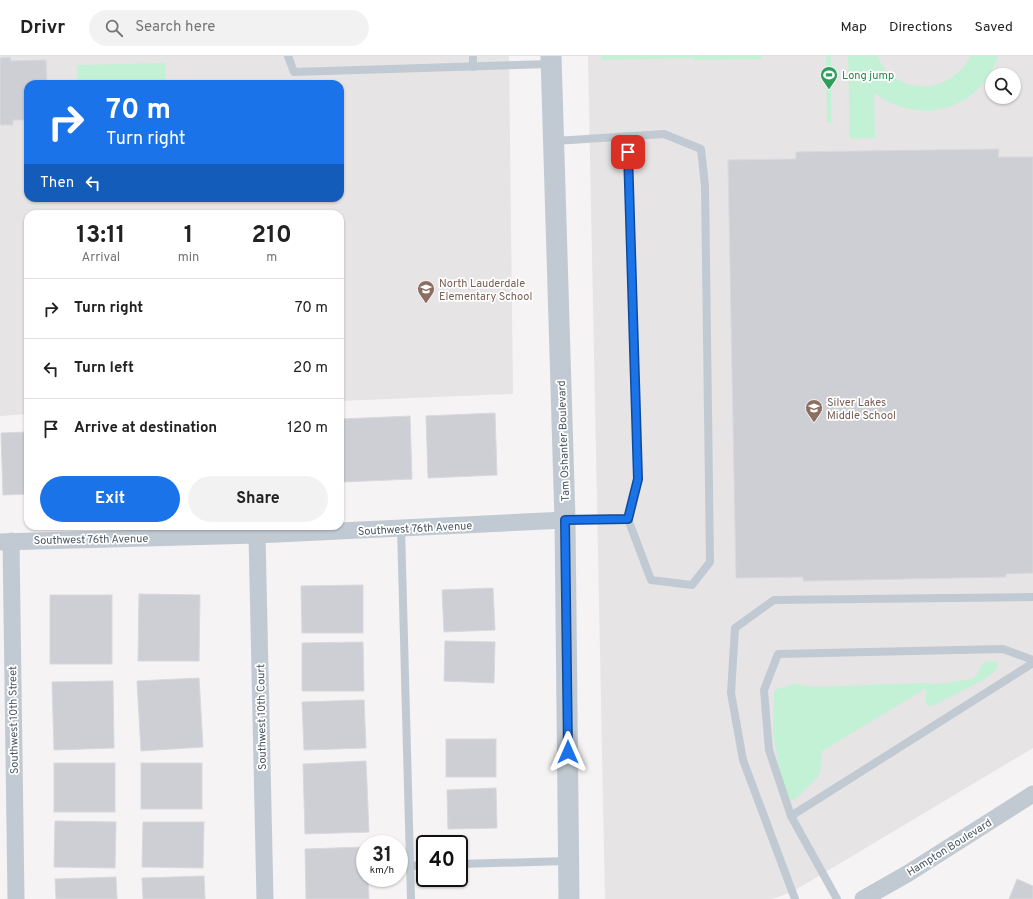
<!DOCTYPE html>
<html lang="en">
<head>
<meta charset="utf-8">
<style>
	:root { --surface:#fff; --page:#f2f2f2; --text:#222; --muted:#767676; --line:#e0e0e0; --accent:#1a73e8 }
	body { margin:0; font-family:Overpass,sans-serif; background:var(--page); color:var(--text); height:100vh; display:flex; flex-direction:column; font-size:15px; white-space:nowrap }
	* { box-sizing:border-box; margin:0 }
	p { font-size:13px; color:var(--muted) }
	.icon { flex:none; width:22px; height:22px; fill:none; stroke:currentColor; stroke-width:2; stroke-linecap:round; stroke-linejoin:round }
	.map { position:relative; flex:1; overflow:hidden }
	.side { position:absolute; left:24px; top:154px; width:320px; height:320px; display:flex; flex-direction:column; background:var(--surface); border-radius:12px; box-shadow:0 1px 3px #0004 }
	.side>* { flex:none }
	.banner { position:absolute; left:24px; top:24px; width:320px; height:122px; border-radius:12px; box-shadow:0 1px 3px #0004; background:#1a73e8; color:#fff; overflow:hidden }
	.tools { position:absolute; left:985px; top:12px; display:grid; gap:8px }
	.tools a { display:grid; place-items:center; width:36px; height:36px; border-radius:50%; background:var(--surface); box-shadow:0 1px 3px #0004; font-size:20px }
	.speed { position:absolute; left:356px; top:779px; display:flex; gap:8px; font-size:20px; font-weight:700; text-align:center }
	.speed>* { display:grid; place-content:center; width:52px; height:52px; border-radius:50%; background:var(--surface); box-shadow:0 1px 3px #0004; line-height:1 }
	.speed small { font-size:10px; font-weight:400 }
	.speed .limit { border:2px solid #111; border-radius:6px; background:#fff; color:#111 }
	.pin { position:absolute; display:grid; place-items:center; width:34px; height:34px; color:#fff; margin:-17px; border-radius:8px; box-shadow:0 2px 6px #0006 }
	.me { position:absolute; width:44px; margin:-22px; rotate:0deg; stroke-linejoin:round; filter:drop-shadow(0 0 3px #0008) }
	.turn { display:flex; align-items:center; gap:14px; height:84px; padding:0 16px; font-size:18px }
	.turn .icon { width:52px; height:52px; stroke-width:2.5 }
	.turn b { display:block; font-size:28px; line-height:34px }
	.then { display:flex; align-items:center; height:38px; padding:0 16px; background:#0003; gap:8px; font-size:15px }
	.eta { display:flex; justify-content:space-evenly; align-items:center; height:68px; text-align:center }
	.eta b { font-size:24px; font-weight:700; line-height:28px }
	.cta { display:flex; gap:8px; margin-top:auto; padding:8px 16px }
	.cta a { flex:1; height:46px; border-radius:24px; background:var(--accent); color:#fff; font-size:16px; font-weight:700; line-height:46px; text-align:center }
	.cta a+a { background:var(--page); color:var(--text) }
	ul { padding:0; list-style:none }
	li { display:flex; align-items:center; gap:12px; height:60px; padding:0 16px; border-top:1px solid var(--line) }
	li div { flex:1 }
	li b { display:block; font-size:15px }
	li em { font-style:normal }
	header { display:flex; align-items:center; gap:24px; box-sizing:border-box; height:56px; padding:0 20px; background:var(--surface); border-bottom:1px solid var(--line) }
	header strong { font-size:19px }
	nav { display:flex; gap:22px; margin-inline-start:auto; font-size:14px }
	.search { width:280px; height:36px; background:var(--page); display:flex; align-items:center; gap:10px; box-sizing:border-box; padding:0 14px; border-radius:22px; color:var(--muted); font-size:15px }
	.map>svg:first-child { display:block }
	.education { fill:#e6e4e5; fill-rule:evenodd }
	.green { fill:#c3f1d5 }
	.building { fill:#cdcfd5; stroke:#d7d9de }
	.lines { fill:none; stroke-linecap:round; stroke-linejoin:round }
	.service { stroke:#c1cad2; stroke-width:8 }
	.minor { stroke:#c1cad2; stroke-width:17 }
	.tertiary { stroke:#c1cad2; stroke-width:21 }
	.route-casing { stroke:#114b97; stroke-width:10 }
	.route { stroke:#1a73e8; stroke-width:7 }
	.labels { text-anchor:middle; stroke-width:3.5; stroke-linejoin:round; paint-order:stroke }
	.leisure-label { font-size:11px; fill:#27864d; stroke:#fff; text-anchor:start }
	.education-label { font-size:11px; fill:#785e54; stroke:#fff; text-anchor:start }
	.street-label { font-size:11px; fill:#4a5661; stroke:#fff }
</style>
</head>
<body>
<header>
<strong>Drivr</strong>
<div class="search"><svg class="icon" aria-label="search" viewBox="0 0 24 24"><circle cx="10" cy="10" r="6"/><path d="M15 15l6 6"/></svg>Search here</div>
<nav><a>Map</a><a>Directions</a><a>Saved</a></nav>
</header>
<div class="map">
<svg width="1033" height="843" viewBox="0 0 1033 843">
	<rect width="100%" height="100%" fill="#f5f3f3"/>
	<!-- education -->
	<g class="education">
		<path d="M0,0h509l4,338 -173,7v-187h-312v200l-28,2zM28,28h312v114h-312z"/>
		<path d="M588,0h445v692l-241,144 -20,7h-167zM992,19h22v22h-22z"/>
	</g>
	<!-- green -->
	<g class="green">
		<path d="M601,0h161v3l-68,1v-2l-93,2z"/>
		<path d="M826,0h5v67h-4z"/>
		<path d="M848,0h29c20,42 73,39 94,0h27c-16,48 -63,66 -108,47 -6,-3 -11,-7 -16,-10l1,45 -25,1z"/>
		<path d="M165,7l1,21h-89v-19z"/>
		<path d="M997,605v8l-12,10 -51,26 -6,1 -2,-2v-13l-1,-2 -103,62 -2,22 -2,4 -23,22 -5,1 -3,-4 -8,-29 -6,-34 1,-35v-6l3,-3 18,-5 18,3 109,-4 14,1 37,-5c11,-11 3,-19 24,-18z"/>
	</g>
	<!-- building -->
	<g class="building">
		<path d="M10,1l1,4 35,-1 1,24h-19v36h-15v5h-13v-67z"/>
		<path d="M999,93l-1,8h35v416l-27,1v3l-203,4v-4l-67,1 -8,-418 68,-1v-7z"/>
		<path d="M495,357l2,62 -69,3 -2,-62z"/>
		<path d="M410,360l2,63 -69,3 -2,-63z"/>
		<path d="M28,376v62l-25,1 -2,-62z"/>
		<path d="M363,529v48h-61l-1,-47z"/>
		<path d="M493,532l2,42 -51,2 -2,-42z"/>
		<path d="M139,538l61,1 -1,66h-61z"/>
		<rect x="50" y="539" width="62" height="69"/>
		<path d="M445,585l50,1 -1,41 -50,-2z"/>
		<path d="M363,586l1,49h-62v-48z"/>
		<path d="M199,622l4,69 -62,4 -4,-70z"/>
		<path d="M113,625l1,67 -60,2 -2,-68z"/>
		<path d="M364,644l2,48 -62,2 -2,-48z"/>
		<rect x="446" y="683" width="50" height="38"/>
		<path d="M366,705l3,71 -64,2 -2,-70z"/>
		<rect x="54" y="707" width="61" height="49"/>
		<rect x="141" y="707" width="61" height="46"/>
		<path d="M496,732l1,40 -49,1 -1,-39z"/>
		<path d="M55,765l61,1 -1,46 -61,-1z"/>
		<path d="M143,766h61l-1,46 -61,-1z"/>
		<path d="M365,791v31h3l1,21h-63l-1,-50z"/>
		<path d="M204,820l1,23h-62l-1,-21z"/>
		<path d="M116,821l1,22h-61l-1,-20z"/>
		<path d="M1017,823l16,7v13h-24z"/>
	</g>
	<g class="lines">
		<!-- service -->
		<g class="service">
			<path d="M288,0l6,16 257,-8"/>
			<path d="M473,0v11"/>
			<path d="M628,81l10,342 -10,40"/>
			<path d="M555,85l109,-7 37,15 4,37 5,376 -18,23 -41,-5 -23,-61 -62,1"/>
			<path d="M401,472l10,371"/>
			<path d="M791,760l242,-153"/>
			<path d="M459,808l108,-3"/>
			<path d="M410,810l15,-1"/>
			<path d="M795,843l-52,-139 -12,-67 4,-65 39,-28 259,-3"/>
			<path d="M837,843l-46,-83 -22,-66 -5,-60 14,-36 225,-5 30,11"/>
		</g>
		<!-- minor -->
		<g class="minor">
			<path d="M257,479l8,364"/>
			<path d="M11,485l5,358"/>
			<path d="M0,486l257,-7 308,-15"/>
			<path d="M863,843l44,-25 126,-80"/>
		</g>
		<!-- tertiary -->
		<path class="tertiary" d="M551,0l14,464 4,379"/>
	</g>
	<g class="lines">
		<defs>
			<path id="route" d="M568,696l-3,-232 63,-1 10,-40 -10,-327"/>
		</defs>
		<!-- route casing -->
		<use href="#route" class="route-casing"/>
		<!-- route -->
		<use href="#route" class="route"/>
	</g>
	<!-- icons -->
	<defs>
		<symbol id="stadium-pin" viewBox="-11 -11 22 30"><path d="M0 17L-7.5 6A9.5 9.5 0 1 1 7.5 6Z" fill="#2e9e5b" stroke="#fff"/><path d="M0-5a6.5 5 0 1 0 0 10a6.5 5 0 1 0 0-10ZM-3.5-1.8h7v3.6h-7Z" fill="#fff"/></symbol>
		<symbol id="school-pin" viewBox="-11 -11 22 30"><path d="M0 17L-7.5 6A9.5 9.5 0 1 1 7.5 6Z" fill="#8d6e63" stroke="#fff"/><path d="M0-5L7-2L0 1L-7-2ZM-4 1L0 2.5L4 1V4Q0 6-4 4Z" fill="#fff"/></symbol>
	</defs>
	<g fill-rule="evenodd">
		<use href="#stadium-pin" x="819" y="9" width="20" height="27"/>
		<use href="#school-pin" x="416" y="223" width="20" height="27"/>
		<use href="#school-pin" x="804" y="342" width="20" height="27"/>
	</g>
	<g class="labels">
		<!-- leisure labels -->
		<g class="leisure-label">
			<text x="842" y="23">Long jump</text>
		</g>
		<!-- education labels -->
		<g class="education-label">
			<text x="439" y="231">North Lauderdale<tspan x="439" dy="13">Elementary School</tspan></text>
			<text x="827" y="350">Silver Lakes<tspan x="827" dy="13">Middle School</tspan></text>
		</g>
		<!-- street labels -->
		<g class="street-label">
			<text transform="translate(563 385) rotate(-92)" y="4">Tam Oshanter Boulevard</text>
			<text transform="translate(415 472) rotate(-3)" y="4">Southwest 76th Avenue</text>
			<text transform="translate(91 483) rotate(-1)" y="4">Southwest 76th Avenue</text>
			<text transform="translate(261 661) rotate(-91)" y="4">Southwest 10th Court</text>
			<text transform="translate(13 664) rotate(-91)" y="4">Southwest 10th Street</text>
			<text transform="translate(949 791) rotate(-32)" y="4">Hampton Boulevard</text>
		</g>
	</g>
</svg>
<div class="tools">
<a><svg class="icon" aria-label="search" viewBox="0 0 24 24"><circle cx="10" cy="10" r="6"/><path d="M15 15l6 6"/></svg></a>
</div>
<div class="speed"><div>31<small>km/h</small></div><div class="limit">40</div></div>
<div class="pin" style="left:628px;top:96px;background:#d93025"><svg class="icon" aria-label="arrive" viewBox="0 0 24 24"><path d="M6 21V4h12l-3 4 3 4H6"/></svg></div>
<svg class="me" style="left:568px;top:696px" viewBox="-20 -20 40 40"><path d="M0-17L14 15 0 8-14 15z" fill="#1a73e8" stroke="#fff" stroke-width="4"/></svg>
<div class="banner">
<div class="turn"><svg class="icon" aria-label="right" viewBox="0 0 24 24"><path d="M7 20v-9h11M14 6l5 5-5 5"/></svg><div><b>70 m</b>Turn right</div></div>
<div class="then">Then<svg class="icon" aria-label="left" viewBox="0 0 24 24"><path d="M17 20v-9H6M10 6l-5 5 5 5"/></svg></div>
</div>
<section class="side">
<div class="eta">
<div><b>13:11</b><p>Arrival</p></div>
<div><b>1</b><p>min</p></div>
<div><b>210</b><p>m</p></div>
</div>
<ul>
<li><svg class="icon" aria-label="right" viewBox="0 0 24 24"><path d="M7 20v-9h11M14 6l5 5-5 5"/></svg><div><b>Turn right</b></div><em>70 m</em></li>
<li><svg class="icon" aria-label="left" viewBox="0 0 24 24"><path d="M17 20v-9H6M10 6l-5 5 5 5"/></svg><div><b>Turn left</b></div><em>20 m</em></li>
<li><svg class="icon" aria-label="arrive" viewBox="0 0 24 24"><path d="M6 21V4h12l-3 4 3 4H6"/></svg><div><b>Arrive at destination</b></div><em>120 m</em></li>
</ul>
<div class="cta"><a>Exit</a><a>Share</a></div>
</section>
</div>
</body>
</html>
